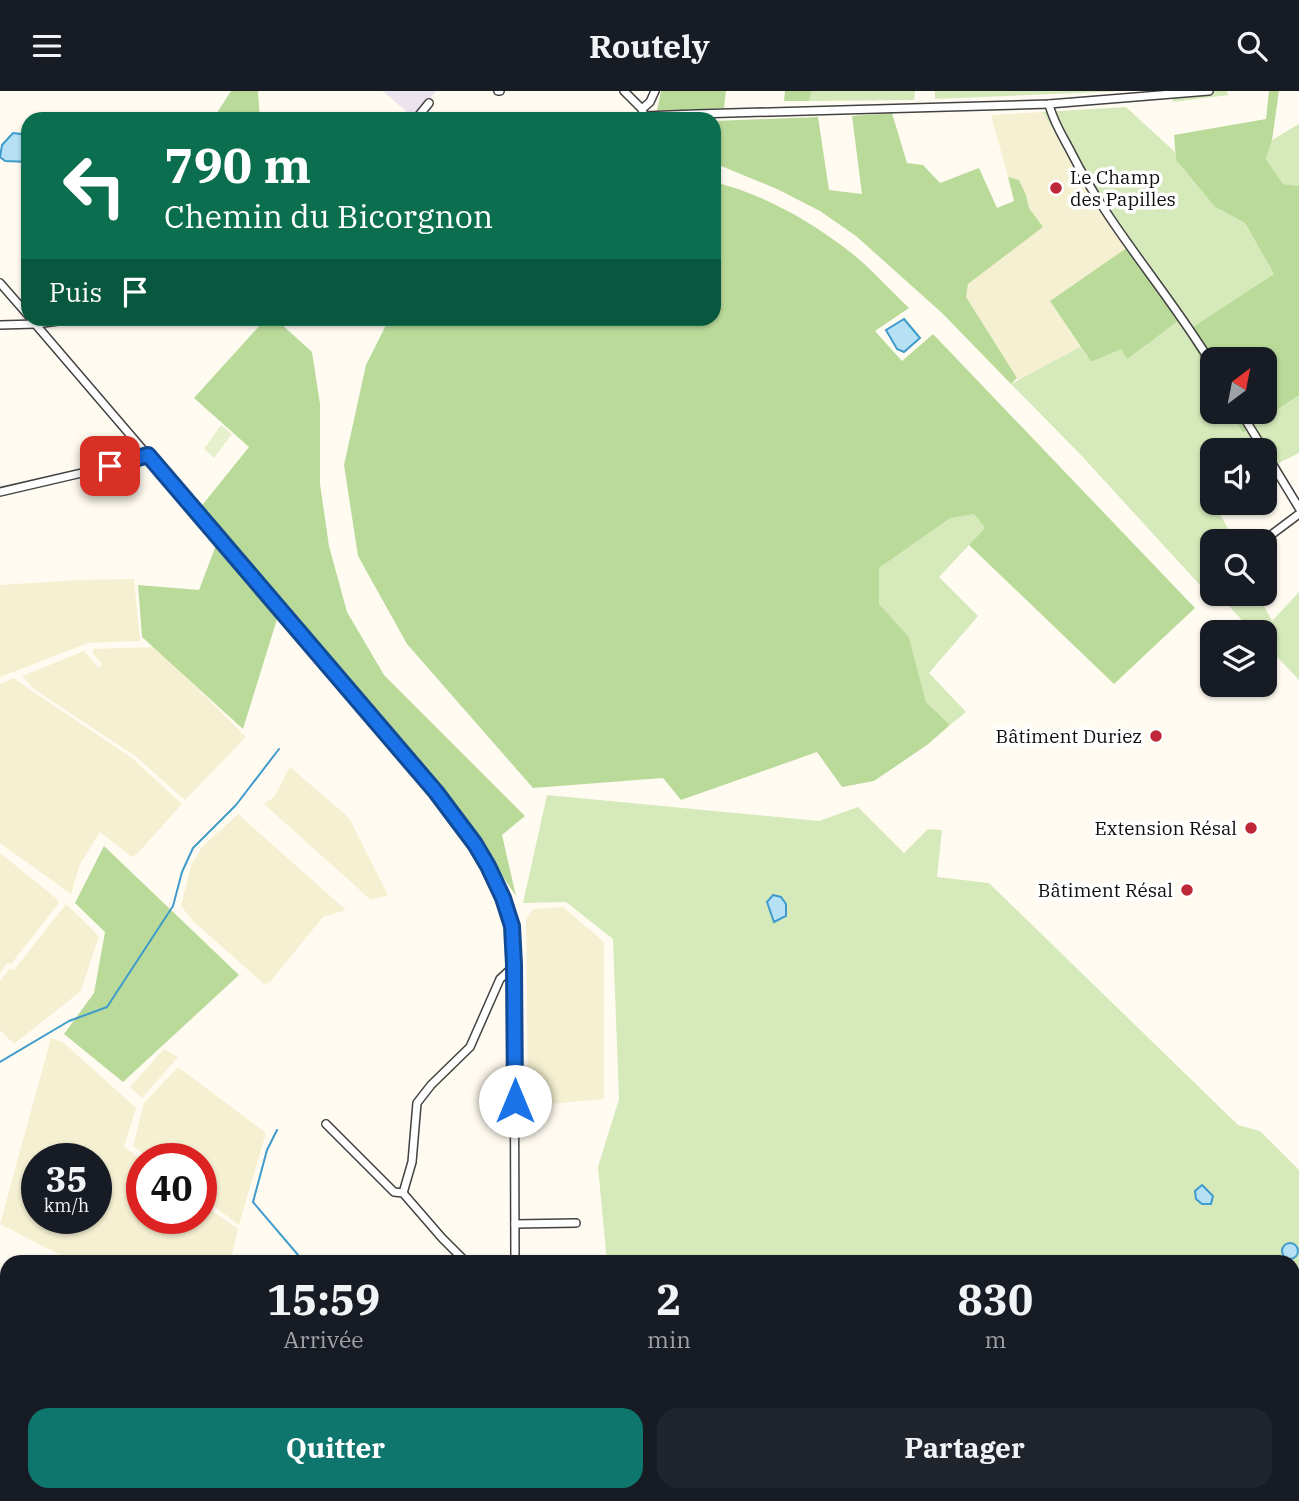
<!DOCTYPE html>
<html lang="fr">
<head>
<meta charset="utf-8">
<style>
	:root { --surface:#171b24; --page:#20242c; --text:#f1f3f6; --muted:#9ea1a6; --accent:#0f766e }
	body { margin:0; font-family:"IBM Plex Serif",serif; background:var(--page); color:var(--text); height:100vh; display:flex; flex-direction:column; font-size:26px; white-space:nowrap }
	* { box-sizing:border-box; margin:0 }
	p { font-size:23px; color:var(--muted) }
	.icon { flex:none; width:38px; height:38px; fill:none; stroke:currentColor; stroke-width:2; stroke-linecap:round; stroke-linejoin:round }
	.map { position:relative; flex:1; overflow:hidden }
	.side { position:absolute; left:0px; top:1164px; width:1300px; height:247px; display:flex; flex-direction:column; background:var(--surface); border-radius:21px 21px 0 0; box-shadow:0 2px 5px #0004 }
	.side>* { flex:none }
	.banner { position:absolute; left:21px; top:21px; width:700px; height:214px; border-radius:21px; box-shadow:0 2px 5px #0004; background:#0b6e4f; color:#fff; overflow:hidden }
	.needle { width:46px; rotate:32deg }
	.controls { position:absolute; left:1200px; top:256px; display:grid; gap:14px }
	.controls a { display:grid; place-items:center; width:77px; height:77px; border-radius:14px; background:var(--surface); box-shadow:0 2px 5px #0004; font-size:35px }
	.speed { position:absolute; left:21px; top:1052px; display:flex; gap:14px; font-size:35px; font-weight:700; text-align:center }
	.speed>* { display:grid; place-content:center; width:91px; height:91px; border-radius:50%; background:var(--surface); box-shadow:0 2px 5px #0004; line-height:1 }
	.speed small { font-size:18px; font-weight:400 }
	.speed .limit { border:10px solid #d22; background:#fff; color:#111 }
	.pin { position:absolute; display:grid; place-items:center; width:60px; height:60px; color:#fff; margin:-30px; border-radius:14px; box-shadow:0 4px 10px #0006 }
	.me { position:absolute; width:77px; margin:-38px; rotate:0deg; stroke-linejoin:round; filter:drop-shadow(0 0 5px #0008) }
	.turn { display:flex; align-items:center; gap:24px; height:147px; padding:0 28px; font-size:32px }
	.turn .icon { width:91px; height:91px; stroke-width:2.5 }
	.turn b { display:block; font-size:49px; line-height:60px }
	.then { display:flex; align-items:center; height:66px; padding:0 28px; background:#0003; gap:14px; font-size:26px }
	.eta { display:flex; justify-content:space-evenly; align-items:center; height:119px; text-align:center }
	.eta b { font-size:42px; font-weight:700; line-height:49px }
	.primary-button { display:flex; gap:14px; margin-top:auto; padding:14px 28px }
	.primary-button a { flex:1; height:80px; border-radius:21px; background:var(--accent); color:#fff; font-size:28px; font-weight:700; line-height:80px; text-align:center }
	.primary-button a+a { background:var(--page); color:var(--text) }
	header { display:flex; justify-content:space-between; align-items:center; height:91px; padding:0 28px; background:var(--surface); font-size:32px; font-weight:700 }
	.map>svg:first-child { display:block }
	.industrial { fill:#ebe3ed }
	.farmland { fill:#f5f0d1; fill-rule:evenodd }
	.green { fill:#d5e9ba }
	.forest { fill:#bada9a }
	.pitch { fill:#e6f0cc }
	.water { fill:#b6e1f5; stroke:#3e9bcc; stroke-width:2 }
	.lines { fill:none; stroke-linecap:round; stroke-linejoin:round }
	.stream { stroke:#3e9bcc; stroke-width:2 }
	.minor-casing { stroke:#424242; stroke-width:10 }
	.major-casing { stroke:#202020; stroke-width:12 }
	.minor { stroke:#fff; stroke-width:7 }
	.major { stroke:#f6cd69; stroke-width:10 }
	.rail-casing { stroke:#be2837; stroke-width:4.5 }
	.rail { stroke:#fff; stroke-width:2; stroke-dasharray:5; stroke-linecap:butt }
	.route-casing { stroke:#114b97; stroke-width:18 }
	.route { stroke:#1a73e8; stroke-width:12 }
	.poi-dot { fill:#be2837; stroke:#fff; stroke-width:2.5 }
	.labels { text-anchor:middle; stroke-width:7; stroke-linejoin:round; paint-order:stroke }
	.poi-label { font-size:19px; fill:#0f0f0f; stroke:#fff; text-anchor:end }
</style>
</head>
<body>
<header><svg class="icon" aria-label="menu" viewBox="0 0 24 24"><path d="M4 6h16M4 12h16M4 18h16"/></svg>Routely<svg class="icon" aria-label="search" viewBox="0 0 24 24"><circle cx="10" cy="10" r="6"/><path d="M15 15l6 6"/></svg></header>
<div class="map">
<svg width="1299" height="1410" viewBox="0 0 1299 1410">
	<rect width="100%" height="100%" fill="#fffbf1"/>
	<!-- industrial -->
	<path class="industrial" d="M383,0h53l-22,27z"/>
	<!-- farmland -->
	<g class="farmland">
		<path d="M1043,21l45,80 40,55 -78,54 30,46 -62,33 -53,-83 3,-13 74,-57 -13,-19 -3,-13 -7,-15 -11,-3 -17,-62z"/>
		<path d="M134,488l6,62 -52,2 -88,34v-92l77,-5z"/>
		<path d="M156,556l90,90 -61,63 -50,-44 -101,-67 -12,-13 62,-25 15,17 3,-4 -9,-10v-5z"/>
		<path d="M13,587l119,80 50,46 -46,51 -4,2 -32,-25 -20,32 -9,30 -71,-51v-159z"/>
		<path d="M290,676l59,51 39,77 -17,5 -107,-96 10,-7z"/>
		<path d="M238,723l108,96 -23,7 -53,65 -6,2 -71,-63 -12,-15 10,-41 10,-17z"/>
		<path d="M0,762l57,46 2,4 -48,61 -4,-1 -7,10z"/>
		<path d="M66,813l33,32 -18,55 -67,53 -14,-14v-49l9,-12 5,1z"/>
		<path d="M563,816l41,35v157l-76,7 -2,-187 7,-10z"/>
		<path d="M51,947l13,5 72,65 -12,39 18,13v58h59v-15l37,26 -8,33 -19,-7 -2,7h-135l-74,-38zM37,1068h59v59h-59z"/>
		<path d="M164,958l14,8 -36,41 -12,-11z"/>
		<path d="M178,976l88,66 -27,92 -38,-28v-38l-51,-1 -17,-12 11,-43z"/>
		<path d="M124,1404h63l-1,6h-62z"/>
	</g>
	<!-- green -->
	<g class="green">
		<path d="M812,0h103l-1,9 -105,1z"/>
		<path d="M935,0h189l-189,8z"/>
		<path d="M1172,0h55l1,4 -55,7z"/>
		<path d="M1126,16l49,45 1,8 39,47 30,16 29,51 -89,58 28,48v31h18l13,22 55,-38v58l-34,17v-20h-52v52l22,39h-22v50l-4,4 -129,-141 -69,-70 69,-37 11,15 30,-14 6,10 1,-111 -40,-55 -45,-80z"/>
		<path d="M1299,33v62l-16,-2 -17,-25 6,-19z"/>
		<path d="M974,423l11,14 -46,49 39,39 -49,57 37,39 -16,13 -24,-23 -17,-65 -30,-32v-37l71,-51z"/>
		<path d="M1299,501v88l-34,-36v-12h-12l-36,-39h40l15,28z"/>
		<path d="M547,704l272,26 39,-14 46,46 24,-24 14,1 -5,47 52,6 249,242 22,6 39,39v318h-6v-226h-686l-9,-95 21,-68 -6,-160 -47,-37 -43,1z"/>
		<path d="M441,1404h176l-2,6h-181z"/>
		<path d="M834,1404h443l-3,6h-420z"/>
	</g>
	<!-- forest -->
	<g class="forest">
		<path d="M231,0h27l2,28h-40l-5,-3z"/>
		<path d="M661,0h65l-2,17 -67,3z"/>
		<path d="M785,0h27l-3,10h-25z"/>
		<path d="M1269,0h10l-7,49 -6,19 17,25 16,2v209l-56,38 -12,-22h34v-52h-52v21l-28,-48 89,-58 -29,-51 -30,-16 -39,-47 -2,-25 92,-16z"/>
		<path d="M892,22l15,50 16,2 17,18 39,-15 18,40 17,-7 -6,-24 11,3 7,15 3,13 14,19 -75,57 -2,13 51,81 -6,6 -69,-71 -86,-77 -36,-25 -43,-22 -63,-26v-42l104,-4 11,73 33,4 -10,-78z"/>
		<path d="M714,91c48,12 91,36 131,66 23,17 43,40 64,60l-34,23 27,30 31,-27 262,274 -81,76 -145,-139 16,-17 -11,-14 -24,4 -71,50v36l30,33 17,65 24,23 -23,20 -53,36 -32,6 -25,-35 -136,48 -18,-22 -130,10 -126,-144 -49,-88 -14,-91 22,-100 23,-46h325z"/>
		<path d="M1128,156l50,74 -51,38 -6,-10 -30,13 -41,-61z"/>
		<path d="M280,232l32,29 8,52v80l9,62 18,66 37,63 141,141 -23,19 14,61 -63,-93 -171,-200 -39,126 -101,-92 -4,-52 61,5 22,-58 -22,-23 50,-62 -55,-49 67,-74z"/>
		<path d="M104,755l135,129 -116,107 -59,-48 30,-41 11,-61 -30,-29z"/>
		<path d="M0,1279l7,1v42h-7z"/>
		<path d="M617,1404h147l19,6h-167z"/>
	</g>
	<!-- pitch -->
	<path class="pitch" d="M221,334l11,9 -18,24 -10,-9z"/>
	<!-- water -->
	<g class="water">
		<path d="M13,42l8,1 7,6v22l-23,-1 -5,-4 2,-12z"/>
		<path d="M904,228l16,19 -16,14 -7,-3 -11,-19z"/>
		<path d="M773,804l8,2 5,7v12l-12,6 -7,-20z"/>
		<path d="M1202,1094l11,11 -2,8h-9l-6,-5 -1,-8z"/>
		<circle cx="1290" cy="1160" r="8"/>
	</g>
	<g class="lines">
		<!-- stream -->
		<g class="stream">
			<path d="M0,971l69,-41 38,-14 66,-101 9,-34 11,-24 43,-43 43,-56"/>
			<path d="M277,1039l-10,20 -14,52 51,60"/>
		</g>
		<defs>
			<g id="minor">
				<path d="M498,0h2"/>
				<path d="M624,0l18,18 2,7"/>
				<path d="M1049,13c4,18 15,34 23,50 38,75 97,139 141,212"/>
				<path d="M642,18l8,-7 5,-11"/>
				<path d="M416,28l13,-16"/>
				<path d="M637,28l7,-3 52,-2 353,-10 160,-13"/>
				<path d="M0,192l28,32"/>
				<path d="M31,228l405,473c35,46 69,91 78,150l1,320"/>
				<path d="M0,234l36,-1 37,-5"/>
				<path d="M1240,320l24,39"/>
				<path d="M1265,361l34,56"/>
				<path d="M0,401l129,-30 19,-7"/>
				<path d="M1263,450l36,-27"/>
				<path d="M326,1033l68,68 9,1 39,45 24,24"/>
				<path d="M403,1102l9,-31 5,-59 14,-18 39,-38 30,-68 15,-14"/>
				<path d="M515,1133l61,-1"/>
				<path d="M0,1198l7,6"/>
				<path d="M0,1377l7,11"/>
				<path d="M10,1410l4,-6"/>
			</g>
			<g id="major">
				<path d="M0,1269h7"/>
				<path d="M797,1404l20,6"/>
			</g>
		</defs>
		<!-- minor casing -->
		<use href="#minor" class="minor-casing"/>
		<!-- major casing -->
		<use href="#major" class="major-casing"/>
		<!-- minor -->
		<use href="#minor" class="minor"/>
		<!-- major -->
		<use href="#major" class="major"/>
		<defs>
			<g id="rail">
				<path d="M0,1327h7"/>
				<path d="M563,1404l18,6"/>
			</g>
		</defs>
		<!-- rail casing -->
		<use href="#rail" class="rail-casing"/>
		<!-- rail -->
		<use href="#rail" class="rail"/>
	</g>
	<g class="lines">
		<defs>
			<path id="route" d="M110,375l38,-11 288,337 39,52 13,22 15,32 9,28 2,39 1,136"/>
		</defs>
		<!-- route casing -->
		<use href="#route" class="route-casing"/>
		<!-- route -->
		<use href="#route" class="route"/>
	</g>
	<!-- markers -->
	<g class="poi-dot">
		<circle cx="1056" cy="97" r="7"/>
		<circle cx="1156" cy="645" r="7"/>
		<circle cx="1251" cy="737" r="7"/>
		<circle cx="1187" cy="799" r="7"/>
	</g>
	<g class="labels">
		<!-- poi labels -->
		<g class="poi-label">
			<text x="1070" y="93" text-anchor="start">Le Champ<tspan x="1070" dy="22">des Papilles</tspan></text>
			<text x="1142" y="652">Bâtiment Duriez</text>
			<text x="1237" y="744">Extension Résal</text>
			<text x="1173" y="806">Bâtiment Résal</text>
		</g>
	</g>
</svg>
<div class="controls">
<a><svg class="needle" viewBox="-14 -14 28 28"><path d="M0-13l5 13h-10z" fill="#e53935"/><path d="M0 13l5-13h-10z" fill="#9ea1a6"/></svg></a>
<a><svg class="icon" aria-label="sound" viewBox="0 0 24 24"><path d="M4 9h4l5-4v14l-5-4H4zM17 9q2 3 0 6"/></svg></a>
<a><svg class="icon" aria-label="search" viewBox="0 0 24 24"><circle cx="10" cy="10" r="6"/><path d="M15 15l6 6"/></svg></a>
<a><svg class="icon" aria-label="layers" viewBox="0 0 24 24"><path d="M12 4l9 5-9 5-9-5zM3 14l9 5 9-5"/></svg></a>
</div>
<div class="speed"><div>35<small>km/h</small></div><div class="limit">40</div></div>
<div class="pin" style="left:110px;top:375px;background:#d93025"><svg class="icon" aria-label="arrive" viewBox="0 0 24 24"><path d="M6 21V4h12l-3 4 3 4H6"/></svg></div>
<svg class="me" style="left:515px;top:1010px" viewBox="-20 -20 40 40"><circle r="19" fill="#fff"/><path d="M0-13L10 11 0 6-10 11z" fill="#1a73e8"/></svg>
<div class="banner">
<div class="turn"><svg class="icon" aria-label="left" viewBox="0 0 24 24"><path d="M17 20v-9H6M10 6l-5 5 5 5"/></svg><div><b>790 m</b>Chemin du Bicorgnon</div></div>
<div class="then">Puis<svg class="icon" aria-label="arrive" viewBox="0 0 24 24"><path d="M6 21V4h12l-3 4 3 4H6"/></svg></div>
</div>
<section class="side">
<div class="eta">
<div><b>15:59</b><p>Arrivée</p></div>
<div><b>2</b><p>min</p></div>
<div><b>830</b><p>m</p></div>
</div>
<div class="primary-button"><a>Quitter</a><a>Partager</a></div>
</section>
</div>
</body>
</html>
